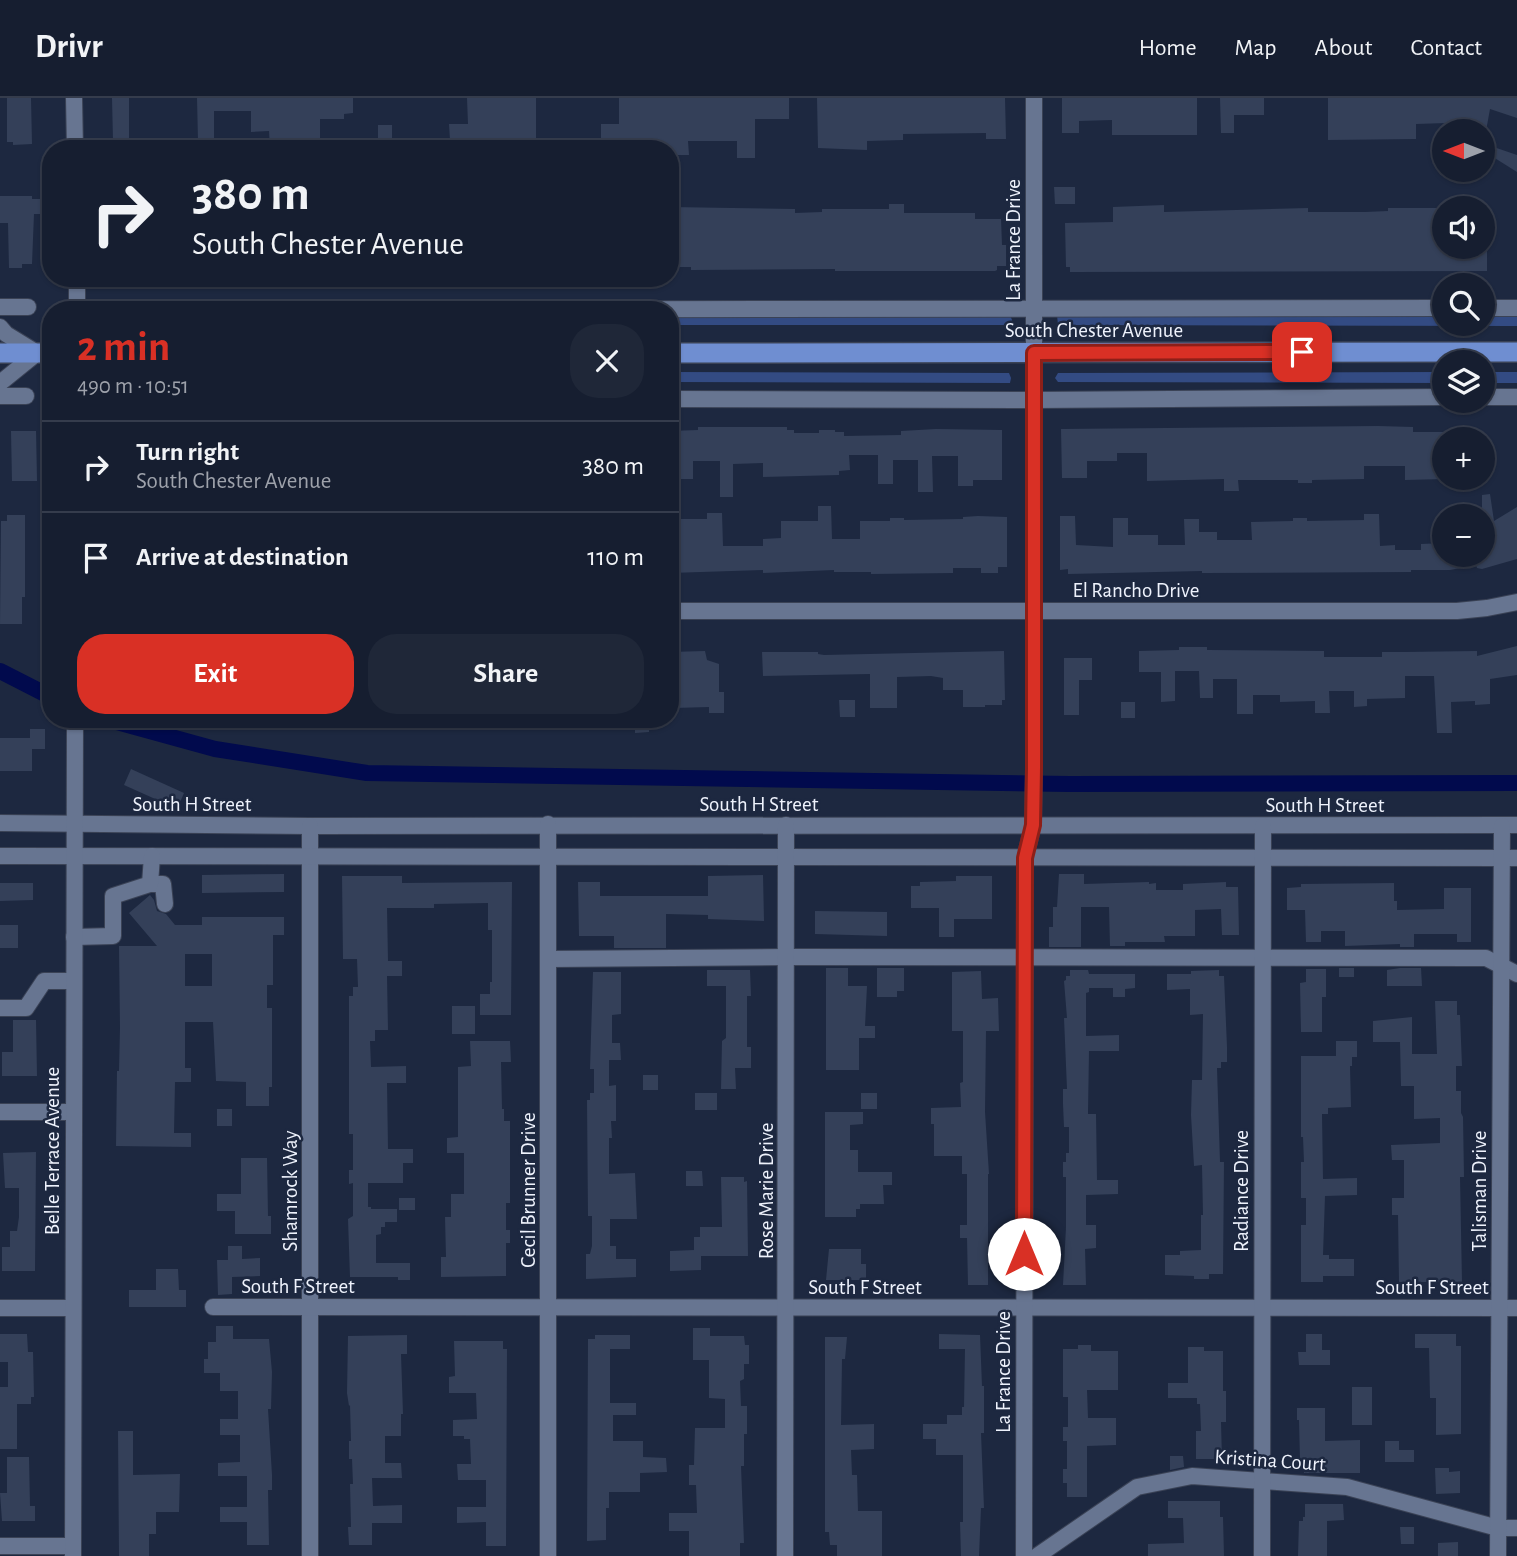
<!DOCTYPE html>
<html lang="en">
<head>
<meta charset="utf-8">
<style>
	:root { --surface:#161e30; --page:#1f2738; --text:#f1f3f6; --muted:#9ea2ab; --line:#353c4c; --accent:#d93025 }
	body { margin:0; font-family:"Alegreya Sans",sans-serif; background:var(--page); color:var(--text); height:100vh; display:flex; flex-direction:column; font-size:26px; white-space:nowrap }
	* { box-sizing:border-box; margin:0 }
	p { font-size:23px; color:var(--muted) }
	.icon { flex:none; width:38px; height:38px; fill:none; stroke:currentColor; stroke-width:2; stroke-linecap:round; stroke-linejoin:round }
	.map { position:relative; flex:1; overflow:hidden }
	.details { position:absolute; left:42px; top:203px; width:637px; height:427px; display:flex; flex-direction:column; background:var(--surface); border-radius:28px; box-shadow:0 2px 5px #0004,0 0 0 2px var(--line) }
	.details>* { flex:none }
	.guide { position:absolute; left:42px; top:42px; width:637px; height:147px; border-radius:28px; box-shadow:0 2px 5px #0004,0 0 0 2px var(--line); background:#161e30; color:var(--text); overflow:hidden }
	.needle { width:46px; rotate:270deg }
	.tools { position:absolute; left:1432px; top:21px; display:grid; gap:14px }
	.tools a { display:grid; place-items:center; width:63px; height:63px; border-radius:50%; background:var(--surface); box-shadow:0 2px 5px #0004,0 0 0 2px var(--line); font-size:35px }
	.pin { position:absolute; display:grid; place-items:center; width:60px; height:60px; color:#fff; margin:-30px; border-radius:14px; box-shadow:0 4px 10px #0006 }
	.me { position:absolute; width:77px; margin:-38px; rotate:0deg; stroke-linejoin:round; filter:drop-shadow(0 0 5px #0008) }
	.turn { display:flex; align-items:center; gap:24px; height:147px; padding:0 35px; font-size:32px }
	.turn .icon { width:91px; height:91px; stroke-width:2.5 }
	.turn b { display:block; font-size:49px; line-height:60px }
	.round { display:grid; place-items:center; flex:none; width:74px; height:74px; border-radius:28px; background:var(--page) }
	.head { display:flex; align-items:center; justify-content:space-between; height:119px; padding:0 35px }
	h1 { font-size:42px; font-weight:700; line-height:52px; color:var(--accent) }
	.button { display:flex; gap:14px; margin-top:auto; padding:14px 35px }
	.button a { flex:1; height:80px; border-radius:28px; background:var(--accent); color:#fff; font-size:28px; font-weight:700; line-height:80px; text-align:center }
	.button a+a { background:var(--page); color:var(--text) }
	ul { padding:0; list-style:none }
	li { display:flex; align-items:center; gap:21px; height:91px; padding:0 35px; border-top:2px solid var(--line) }
	li div { flex:1 }
	li b { display:block; font-size:26px }
	li em { font-style:normal }
	header { display:flex; align-items:center; gap:42px; box-sizing:border-box; height:98px; padding:0 35px; background:var(--surface); border-bottom:2px solid var(--line) }
	header strong { font-size:33px }
	nav { display:flex; gap:38px; margin-inline-start:auto; font-size:24px }
	.map>svg:first-child { display:block }
	.green { fill:#334b83 }
	.lines { fill:none; stroke-linecap:round; stroke-linejoin:round }
	.canal { stroke:#010a4d; stroke-width:16 }
	.building { fill:#344059; fill-rule:evenodd }
	.minor-casing { stroke:#3a4255; stroke-width:18 }
	.major-casing { stroke:#3a4255; stroke-width:22 }
	.minor { stroke:#677591; stroke-width:16 }
	.major { stroke:#6f8ed1; stroke-width:19 }
	.route-casing { stroke:#8d1f18; stroke-width:18 }
	.route { stroke:#d93025; stroke-width:12 }
	.labels { text-anchor:middle; stroke-width:5; stroke-linejoin:round; paint-order:stroke }
	.street-label { font-size:21px; fill:#eef2fc; stroke:#1d2840 }
</style>
</head>
<body>
<header>
<strong>Drivr</strong>
<nav><a>Home</a><a>Map</a><a>About</a><a>Contact</a></nav>
</header>
<div class="map">
<svg width="1517" height="1458" viewBox="0 0 1517 1458">
	<rect width="100%" height="100%" fill="#1d2840"/>
	<!-- green -->
	<g class="green">
		<path d="M670,216l340,1 2,5 -2,5h-340z"/>
		<path d="M1517,216v12l-459,-1 -1,-10h387v9h38v-9z"/>
		<path d="M670,274l339,1 2,5 -1,5 -340,-1z"/>
		<path d="M1444,274v11l-386,-1 -3,-4 3,-5z"/>
		<rect x="1482" y="274" width="35" height="11"/>
	</g>
	<g class="lines">
		<!-- canal -->
		<g class="canal">
			<path d="M0,573l51,26"/>
			<path d="M106,621l109,30 152,24 703,11 447,-1"/>
		</g>
	</g>
	<!-- building -->
	<g class="building">
		<path d="M7,0h24l1,46 -19,1v-3h-6z"/>
		<path d="M112,0h17v41l-16,1z"/>
		<path d="M197,0h156v15l-9,1v5h-24v30h-50l-1,-18 -18,1v-21h-37v30h-16z"/>
		<path d="M467,0h69v42h-86l-1,-16h19z"/>
		<path d="M619,0h170v21h-34v39h-18v-17h-49l1,14h-18v-6h-40v-8h-30v-17h18z"/>
		<path d="M817,0h188l1,41h-20v-6l-83,1v6l-36,1v9l-49,-2z"/>
		<path d="M1062,0h135v37h-85v-15l-33,1v12h-17z"/>
		<path d="M1220,0h44v17h-30v18h-13z"/>
		<path d="M1328,0h189v20l-27,-9 -4,22h-41l1,-8 -30,1v15l-88,1z"/>
		<rect x="378" y="27" width="14" height="15"/>
		<path d="M1482,45l35,12v17l-35,-22z"/>
		<path d="M1054,89h21v17h-20z"/>
		<path d="M0,98h32v3h15v15h-13l-2,50h-10v4h-13l-1,-45h-8z"/>
		<path d="M889,106h15v9h71v6h26l1,26h4v21h-9v4l-2,1h-160v-2l-144,1v-3h-21v-60l125,2v4l27,-1v-3h67z"/>
		<path d="M1164,107v7l144,-4v4h57l23,-1v-3h56v39h43v24l-417,1v-5h-4l-1,-44 48,-1v-15z"/>
		<path d="M1378,328l35,1v5h31v47l-39,1v-14h-41v13l-52,1v3h-14v-3h-60l1,11h-15v-12l-77,2v-28h-30v8h-30v17h-25l-1,-49z"/>
		<path d="M698,329h89v3h7v3h25v-3h16v2h9v4l57,-1v-4l35,-2 66,1v50h-29v6h-15v-30h-26l1,36h-15v-32h-25v24h-15v-29h-29l1,15 -11,1v4l-76,2v-14l-30,1v33h-13v-36h-27v18h-12v-5h-11v-43l28,-1z"/>
		<path d="M11,333h25l1,50h-25z"/>
		<path d="M1490,396l4,27 23,-14v52l-35,10 -5,-1 -1,-3 -26,5h-39v2l-209,1v-2l-134,3v-5l-8,1v-54h15l1,29 37,2v-29h15v17h30v10h27l-1,-26h15v13h18v8h35l-1,-18 42,-1v-3h14v3l57,-1v-6h15l1,32 15,-1v5h26v-6l23,-1v12h38v-60z"/>
		<path d="M818,408h13l1,33h28v-18h30v-3h14v2l59,-1v-2l15,-1 29,1v50h-9v6h-17v-5h-28v5l-82,1v-2h-37v-2l-71,3v-3l-93,3v-22h4l-1,-32h34v-6h15l1,33h40v-7l18,-1v-17h37z"/>
		<path d="M7,417h18v82h-3v27h-22l1,-103h6z"/>
		<path d="M1517,548v29l-27,4v25l-15,1v-4l-24,1 1,31h-15l-3,-57h-29v22l-38,1v7l-13,1v-16h-25l1,22h-15v-12l-35,1v-7h-27v19h-16v-35h-24v19h-13l-1,-27h-24v30l-14,1v-30h-22v-21l40,-1v-3h28v3l117,1v6h58v-5h23l72,-1v5z"/>
		<path d="M705,553l2,9 12,4v28h5v21h-15v-6l-35,1v-34l-4,1v-23z"/>
		<path d="M1004,553l1,49h-3v5h-17v2h-22v-17h-20v-12l-12,-2 -34,1v31h-27v-34l-107,2 -1,-24h56v2l6,1z"/>
		<path d="M1064,560h28v22h-13v35h-15z"/>
		<path d="M839,602h16v17h-15z"/>
		<rect x="1121" y="604" width="14" height="16"/>
		<path d="M635,621h14v13l-14,1z"/>
		<path d="M30,631h15v20h-13v22h-32v-33h30z"/>
		<path d="M131,671l53,24 -6,14h-5l-49,-22z"/>
		<path d="M284,776v18l-82,1v-18z"/>
		<path d="M1059,776h25v10l65,-2v2l7,-1v7h27v-6l43,-2v5h12l1,48h-17l-1,-26 -26,1v26h-31l1,6h-40v4h-15l-1,-39h-28v40h-32v-20h4v-20h4z"/>
		<path d="M763,777l1,46 -56,-2v-4l-42,-1v34h-52v-12h-35l-1,-54h22v14h108v-20z"/>
		<path d="M342,778h60v7l110,-1 -1,133h-31v-21h10v-12h2v-52h-4v-27l-54,1v4h-47l1,53h14v15h-15l1,54h-13v11h-5l1,26 35,-1v17h-19l1,66h25v14h-10v20h-35v24h3v2h26v13h-12v5h-4v7l-5,1v28h34v17h-12v-3h-48l-2,-58 5,-3v-33l-4,1v-14h4v-36h-4v-138h4v-9h5l-1,-28h-14z"/>
		<path d="M956,778h36v43h-38v18h-15v-29h-28v-22h9v-4l36,-1z"/>
		<path d="M0,785h33v17l-33,1z"/>
		<path d="M1394,785v18h3v9l47,-1v-21h27v54h-14v-8h-43v13h-14v-3l-55,2v-15h-24v11h-15l-1,-32h-18v-22l14,-1v-3z"/>
		<path d="M150,797l4,5 3,11 9,3 9,11h27v-8h82v18h-11v50h-6v23h5v79h-3v19h-23v-24l-30,-1 -3,-59h-28v46h6v14h-16l-1,51h17v14l-75,-1 1,-75h2l1,-43 -1,-82h38l-28,-33zM185,856h27v32h-27z"/>
		<path d="M815,813l72,1v24l-72,-2z"/>
		<rect x="0" y="827" width="18" height="23"/>
		<path d="M826,870h22v18h19l-2,40h10v12h-16v32h-33z"/>
		<path d="M877,870h27v23h-7v6h-20z"/>
		<rect x="1339" y="870" width="15" height="9"/>
		<path d="M1400,870h21l1,18h-35v-16z"/>
		<path d="M1306,871h20v28h-4v35h-21l-1,-49 6,-1z"/>
		<path d="M707,872h43l1,26h-4v51h4v21h-16l1,21h-15l1,-48 4,-3v-52h-19z"/>
		<path d="M1070,872h18l1,4h46v14l-10,1v8h-12v-9h-24v4l-3,1v43l33,-1v16h-30l-1,61v2h8l1,66h21v14l-32,1v30h10v23l-11,1 1,36h-23l3,-58v-50h-3v-15h3v-9h3v-26h-5l-1,-23v-15h4l-3,-71h3l-3,-37 2,-1v-4h4z"/>
		<path d="M1219,872v6h5l3,71v15h-6v6h-4l3,94h4l-1,112h-14v5h-15v-3l-29,-1v-20h15v-4l21,-1v-35h2l-1,-50 -8,1 -3,-51 1,-35h10l1,-66 -13,1v-26l-23,1v-16h24v-3z"/>
		<path d="M981,873l1,28 16,-1 1,33h-13l-1,81 4,62h-1v111h-20l-1,-47h-7v-13h7v-51h-5v-18h-28v-32h-3v-16l30,-1 -1,-24 3,-1v-51h-11v-59z"/>
		<path d="M593,874h28v42l-9,1v28h8l1,17h-12v26l7,-1v36h-5l1,17h-3v36l26,-1 2,46h-27v27h6v13h20v18l-50,2v-25h4l2,-8v-30h-4l-1,-116h3v-7h4v-24h-4z"/>
		<path d="M1435,903h22v14h3l2,51h-6v25h5v22l2,4 1,60h-4l2,105h-63l-1,-67h-6v-17h12v-38h-12l-1,-15 49,-2v-25l-26,1v-33h-13l-1,-44h-27v-21l39,-4v37h25z"/>
		<rect x="452" y="908" width="23" height="28"/>
		<path d="M13,922h23l1,56h-35v-24h11z"/>
		<path d="M470,943h40l1,21h-10l1,47h2v12h6v82h-4v27h4v13h-4v33l-65,1v-20h5l-1,-40h6v-23h13v-41h-17v-15l11,-1v-70l13,-1z"/>
		<path d="M1336,943h21v16h-5v9h-2l1,41 -23,1v6h-6l1,65 34,-1v17l-32,1 -2,59h6v4h25v17h-31v6h-22v-57h5v-27h-5v-36h3l-1,-25h-2v-81h35z"/>
		<rect x="643" y="977" width="15" height="15"/>
		<rect x="695" y="995" width="22" height="17"/>
		<rect x="861" y="995" width="16" height="16"/>
		<rect x="217" y="1011" width="15" height="17"/>
		<path d="M825,1014h38v12l-13,1v25h8v22h34v13h-9l1,19h-24v5h-4v8h-31z"/>
		<path d="M36,1054l-1,119h-33v-24h8v-16h7l2,-14v-29h-14l-2,-35z"/>
		<path d="M241,1060h26l1,58h3v18h-36v-23h-18v-17h24z"/>
		<path d="M686,1073h16l1,15h-17z"/>
		<path d="M721,1079h23v5l3,-1 1,75h-47v14l-31,1v-20l24,-1v-13h6v-10h22z"/>
		<rect x="399" y="1100" width="16" height="12"/>
		<path d="M228,1148h14v13l18,-1v18l-28,1v17l-14,1 -1,-35h11z"/>
		<path d="M829,1151h32v15h5v16h-40z"/>
		<path d="M156,1171h22l1,21h7v17h-57v-17h27z"/>
		<path d="M216,1228h17v13h36l3,33 -1,37h-3l4,66v15h-4l1,55h-22v-23h-27v-15h27v-31h-29v-13l22,-1v-27h-20v-16h18v-28h-18v-18h-16v-14h4v-17h8z"/>
		<path d="M693,1230h17v8h34l1,9h4v19h-5v15l-4,2 1,25h6v28h-3v32h-3l3,77h-4v13h-51v-25h-20v-18h28l-1,-28h-7v-20h5l1,-37h30v-29l-16,-1v-38h-16z"/>
		<path d="M0,1236h27l1,18h5l1,45h-3v7h-14v45h-17v-62h8v-25h-8z"/>
		<path d="M939,1236l41,1 2,51h2v47h-3l3,75h-3l-2,48h-18l-1,-34h3v-67h-27v-16h-13v-15h24v-9h15v-8h2l1,-58h-26z"/>
		<path d="M1306,1236h16v16h8v15h-31l-1,-13h8z"/>
		<path d="M1415,1236h41v12h5v88l-25,1v-37h-6l-1,-50h-14z"/>
		<path d="M407,1237v19h-6l2,60h-2v22h-16v27h16l1,15h-30l1,28 29,-1v18h-30v22h-23l-1,-18h3l-1,-43h3l-1,-25h-3v-18h2l-1,-36 -1,1 -2,-13 1,-57z"/>
		<path d="M595,1237h35v14h-20v54h26v12h-23v26h30v16l23,1 1,14 -27,1v19h-31v16h-3v32l-19,1 1,-202h7z"/>
		<path d="M825,1239h22l-2,22h-3l-1,66 33,-1v25l-23,1 1,25h5l1,36h24v45h-45v-11h-7l-1,-13h-4z"/>
		<path d="M454,1243h49v8h4l-1,197h-20v-24l-29,1v-16h29v-27h-28l-1,-16h14l-1,-25h-6v-3h-11v-16l24,-1 -1,-26h-27v-16l6,-1z"/>
		<path d="M1078,1247h13v6h27v39h-31l1,28h28v27l-29,1v51h-20v-14h-4v-14h4v-28h-4v-14h5v-30h-5v-48h15z"/>
		<path d="M1188,1249h16v4h19v40h3v31h-5l1,37h-26v-28h5l-1,-27h-3v-6h-29v-15h20z"/>
		<rect x="1352" y="1289" width="20" height="38"/>
		<path d="M1297,1310h28v33l35,-1v33h-56v-13h-4l-1,-40h-2z"/>
		<path d="M118,1333h15v44l47,-1 -1,38h-23v22h-7v22h-30z"/>
		<path d="M1385,1343h14v9h15v12h-29z"/>
		<path d="M1170,1358h13l1,11 -14,3z"/>
		<path d="M7,1359h22l1,49h5v15h-33l-2,-28h7z"/>
		<path d="M1435,1370h14v4l11,-1v22l-24,1z"/>
		<path d="M1168,1403h52v16h3l1,39h-76v-12l36,-1 -1,-25h-15z"/>
		<path d="M1305,1406h38l1,16 -17,1v35h-29l1,-35h4v-4h2z"/>
		<path d="M1400,1429h14v17h-13z"/>
		<path d="M1458,1444v14h-20v-13z"/>
	</g>
	<g class="lines">
		<defs>
			<g id="minor">
				<path d="M74,0l1,51"/>
				<path d="M77,180v32"/>
				<path d="M0,209h28"/>
				<path d="M1482,210h35"/>
				<path d="M120,211l35,-1"/>
				<path d="M156,212l1288,-2"/>
				<path d="M0,229l6,7 31,19 -37,30"/>
				<path d="M0,298h26"/>
				<path d="M1482,299h35"/>
				<path d="M670,301l364,1 410,-3"/>
				<path d="M670,513h787l30,-3 30,-6"/>
				<path d="M0,725l310,3 1207,-1"/>
				<path d="M310,728v730"/>
				<path d="M0,758l1517,2"/>
				<path d="M150,786h13l2,20"/>
				<path d="M74,839l39,-1v-40l37,-12 2,-28"/>
				<path d="M549,861l238,-2 699,1 31,16"/>
				<path d="M0,910h26l18,-27h30"/>
				<path d="M0,1014h73"/>
				<path d="M213,1209l1304,1"/>
				<path d="M0,1210h73"/>
				<path d="M0,1448h73"/>
				<path d="M73,1458l2,-837"/>
				<path d="M548,1458v-732"/>
				<path d="M785,1458l1,-731"/>
				<path d="M1024,1458l1,-698 8,-33 1,-57v-670"/>
				<path d="M1037,1458l100,-69 55,-11 155,11 151,41h19"/>
				<path d="M1262,1458l1,-730"/>
				<path d="M1498,1458l4,-730"/>
			</g>
			<g id="major">
				<path d="M0,255h51"/>
				<path d="M670,255l847,-1"/>
			</g>
		</defs>
		<!-- minor casing -->
		<use href="#minor" class="minor-casing"/>
		<!-- major casing -->
		<use href="#major" class="major-casing"/>
		<!-- minor -->
		<use href="#minor" class="minor"/>
		<!-- major -->
		<use href="#major" class="major"/>
	</g>
	<g class="lines">
		<defs>
			<path id="route" d="M1024,1156l1,-396 8,-33 1,-57v-415l268,-1"/>
		</defs>
		<!-- route casing -->
		<use href="#route" class="route-casing"/>
		<!-- route -->
		<use href="#route" class="route"/>
	</g>
	<g class="labels">
		<!-- street labels -->
		<g class="street-label">
			<text transform="translate(1013 142) rotate(-90)" y="7">La France Drive</text>
			<text x="1094" y="239">South Chester Avenue</text>
			<text x="1136" y="499">El Rancho Drive</text>
			<text x="192" y="713">South H Street</text>
			<text x="759" y="713">South H Street</text>
			<text x="1325" y="714">South H Street</text>
			<text transform="translate(52 1053) rotate(-90)" y="7">Belle Terrace Avenue</text>
			<text transform="translate(528 1092) rotate(-90)" y="7">Cecil Brunner Drive</text>
			<text transform="translate(290 1093) rotate(-90)" y="7">Shamrock Way</text>
			<text transform="translate(766 1093) rotate(-90)" y="7">Rose Marie Drive</text>
			<text transform="translate(1241 1093) rotate(-90)" y="7">Radiance Drive</text>
			<text transform="translate(1479 1093) rotate(-90)" y="7">Talisman Drive</text>
			<text x="298" y="1195">South F Street</text>
			<text x="865" y="1196">South F Street</text>
			<text x="1432" y="1196">South F Street</text>
			<text transform="translate(1003 1274) rotate(-90)" y="7">La France Drive</text>
			<text transform="translate(1270 1362) rotate(4)" y="7">Kristina Court</text>
		</g>
	</g>
</svg>
<div class="tools">
<a><svg class="needle" viewBox="-14 -14 28 28"><path d="M0-13l5 13h-10z" fill="#e53935"/><path d="M0 13l5-13h-10z" fill="#9ea2ab"/></svg></a>
<a><svg class="icon" aria-label="sound" viewBox="0 0 24 24"><path d="M4 9h4l5-4v14l-5-4H4zM17 9q2 3 0 6"/></svg></a>
<a><svg class="icon" aria-label="search" viewBox="0 0 24 24"><circle cx="10" cy="10" r="6"/><path d="M15 15l6 6"/></svg></a>
<a><svg class="icon" aria-label="layers" viewBox="0 0 24 24"><path d="M12 4l9 5-9 5-9-5zM3 14l9 5 9-5"/></svg></a>
<a>+</a>
<a>−</a>
</div>
<div class="pin" style="left:1302px;top:254px;background:#d93025"><svg class="icon" aria-label="arrive" viewBox="0 0 24 24"><path d="M6 21V4h12l-3 4 3 4H6"/></svg></div>
<svg class="me" style="left:1024px;top:1156px" viewBox="-20 -20 40 40"><circle r="19" fill="#fff"/><path d="M0-13L10 11 0 6-10 11z" fill="#d93025"/></svg>
<div class="guide">
<div class="turn"><svg class="icon" aria-label="right" viewBox="0 0 24 24"><path d="M7 20v-9h11M14 6l5 5-5 5"/></svg><div><b>380 m</b>South Chester Avenue</div></div>
</div>
<section class="details">
<div class="head"><div><h1>2 min</h1><p>490 m · 10:51</p></div><a class="round"><svg class="icon" aria-label="close" viewBox="0 0 24 24"><path d="M6 6l12 12M18 6L6 18"/></svg></a></div>
<ul>
<li><svg class="icon" aria-label="right" viewBox="0 0 24 24"><path d="M7 20v-9h11M14 6l5 5-5 5"/></svg><div><b>Turn right</b><p>South Chester Avenue</p></div><em>380 m</em></li>
<li><svg class="icon" aria-label="arrive" viewBox="0 0 24 24"><path d="M6 21V4h12l-3 4 3 4H6"/></svg><div><b>Arrive at destination</b></div><em>110 m</em></li>
</ul>
<div class="button"><a>Exit</a><a>Share</a></div>
</section>
</div>
</body>
</html>
